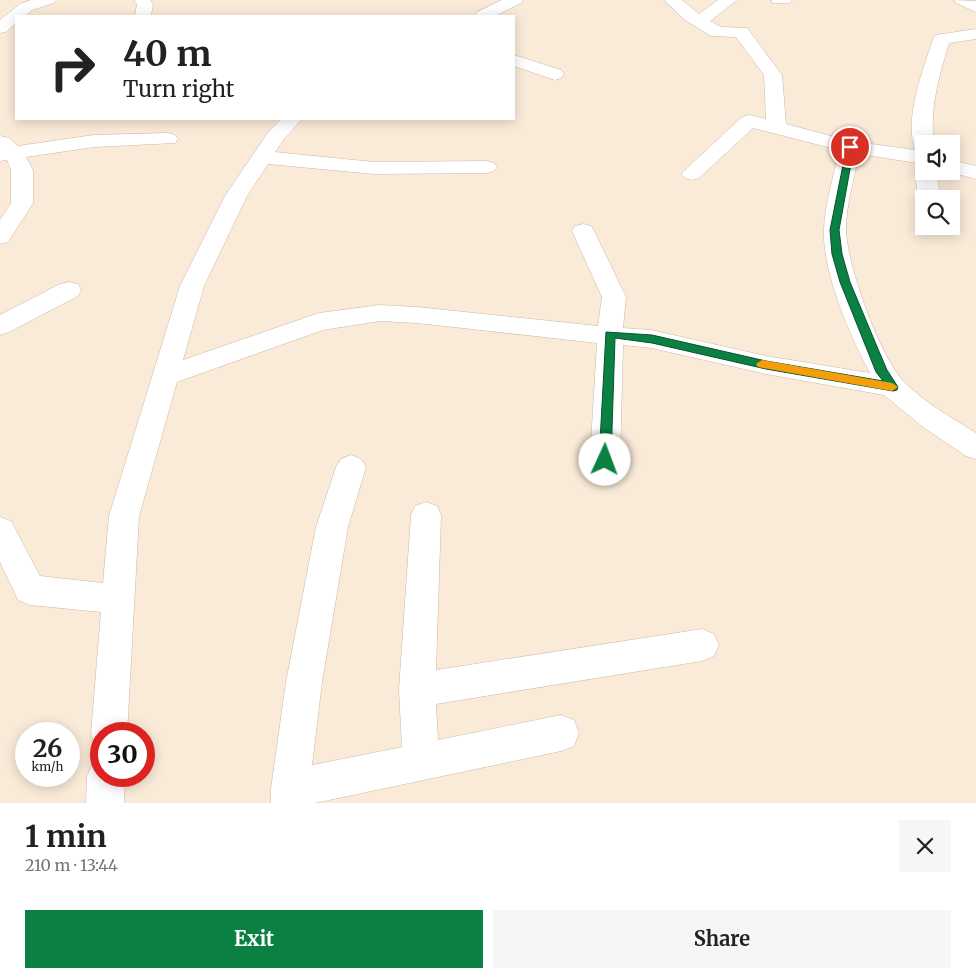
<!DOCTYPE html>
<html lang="en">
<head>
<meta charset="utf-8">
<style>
	:root { --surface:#fff; --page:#f6f6f6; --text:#222; --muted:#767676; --accent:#0b8043 }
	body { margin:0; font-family:Merriweather,serif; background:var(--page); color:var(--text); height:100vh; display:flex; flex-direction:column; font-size:19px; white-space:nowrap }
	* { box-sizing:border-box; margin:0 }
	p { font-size:16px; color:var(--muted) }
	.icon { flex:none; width:28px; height:28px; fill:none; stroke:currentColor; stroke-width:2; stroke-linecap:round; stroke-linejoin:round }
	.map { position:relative; height:803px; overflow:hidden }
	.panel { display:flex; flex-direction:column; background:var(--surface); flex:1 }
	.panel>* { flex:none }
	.banner { position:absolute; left:15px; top:15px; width:500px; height:105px; border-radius:0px; box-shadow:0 2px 12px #0003; background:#fff; color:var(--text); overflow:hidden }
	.fabs { position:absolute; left:915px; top:135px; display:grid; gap:10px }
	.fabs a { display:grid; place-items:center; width:45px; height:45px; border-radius:0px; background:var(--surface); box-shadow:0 2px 12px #0003; font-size:25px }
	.speed { position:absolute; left:15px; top:722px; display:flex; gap:10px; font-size:25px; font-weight:700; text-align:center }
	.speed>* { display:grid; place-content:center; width:65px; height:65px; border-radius:50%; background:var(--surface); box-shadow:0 2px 12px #0003; line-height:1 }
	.speed small { font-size:12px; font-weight:400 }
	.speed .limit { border:8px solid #d22; background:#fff; color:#111 }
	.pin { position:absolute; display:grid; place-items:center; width:42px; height:42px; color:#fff; margin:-21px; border:2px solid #fff; border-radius:50%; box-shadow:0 1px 5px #0007 }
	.me { position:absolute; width:55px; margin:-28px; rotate:2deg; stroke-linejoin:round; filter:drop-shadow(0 0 4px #0008) }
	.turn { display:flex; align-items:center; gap:18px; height:105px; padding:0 25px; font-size:22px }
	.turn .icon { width:65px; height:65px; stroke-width:2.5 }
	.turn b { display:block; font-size:35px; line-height:42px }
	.round { display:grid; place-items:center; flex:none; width:52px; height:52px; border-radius:0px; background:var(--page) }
	.headline { display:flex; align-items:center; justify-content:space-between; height:85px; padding:0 25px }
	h1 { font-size:30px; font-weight:700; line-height:38px }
	.primary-button { display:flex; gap:10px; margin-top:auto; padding:10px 25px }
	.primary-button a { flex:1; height:58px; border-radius:0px; background:var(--accent); color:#fff; font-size:20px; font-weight:700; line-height:58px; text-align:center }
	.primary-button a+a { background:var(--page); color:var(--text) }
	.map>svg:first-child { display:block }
	.commercial { fill:#faead8; fill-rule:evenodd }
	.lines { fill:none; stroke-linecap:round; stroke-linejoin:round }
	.minor-casing { stroke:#cdb8a9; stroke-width:1 }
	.minor { fill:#fff; fill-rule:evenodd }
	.route { fill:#0b8043; stroke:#07532c }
	.slow { fill:#f59e0b }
</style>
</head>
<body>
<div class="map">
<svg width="976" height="803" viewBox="0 0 976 803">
	<rect width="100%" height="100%" fill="#fef5ef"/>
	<!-- commercial -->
	<path class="commercial" d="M0,0h976v803h-976zM16,16h498v103h-498zM924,144h27v27h-27zM924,199h27v27h-27zM26,734h43v42h-43zM101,734h43v42h-43z"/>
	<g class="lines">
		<defs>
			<g id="minor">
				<path d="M31,0h25l-2,3 -22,7 -7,6h-9v7l-10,9 -6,1v-13l20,-16z"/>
				<path d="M134,0h16l3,4 -2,12h-16l2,-12z"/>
				<path d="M502,0h21l-2,3 -26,13h-20l2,-4z"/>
				<path d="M664,0h18l17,14 19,-14h19l-27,21 11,6 26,1 32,43 3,4 4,49 64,17 65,9c-11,-32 8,-80 18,-111l3,-4 40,-6v10l-27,4c-10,33 -20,66 -15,101h-10v20l-65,-10c-5,25 -13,51 -13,76 1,36 34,127 58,152 21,21 48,36 72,51v26l-10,-3 -43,-29 -39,-32 -118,-21 -115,-26 -28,-3 -3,115 -5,8 -10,3 -10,-3 -5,-8 7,-117 -180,-20 -37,-2 -57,9 -146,52 -38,134 -12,218h-26v15l-5,-2 -5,-13 10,-122 -71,-7 -12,-5 -18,-38v-45l11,4 29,55 63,7 6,-67 71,-230 45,-90 44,-65 12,-12h21l-18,20 -9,13 99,10 113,-1 7,2 3,4 -3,4 -7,2 -113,1 -106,-10 -21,32 -43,90 -21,74 136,-47 61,-8 37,2 181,19 4,-29 -30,-66 3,-5 8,-2 8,2 3,5 32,66 -3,31 28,2 115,26 104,17c-20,-37 -48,-102 -46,-144 1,-26 10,-53 15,-79l-86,-22 -54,50 -7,2 -7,-2 -4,-4 4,-4 57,-53 7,-2 17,4 -2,-44 -28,-38 -25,-1 -26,-16z"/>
				<path d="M771,0h21l-2,3h-17z"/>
				<path d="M954,0l22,1v11l-20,-9z"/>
				<path d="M514,55l47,15 3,4 -3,4 -6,2 -41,-14z"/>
				<path d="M168,133l7,2 3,4 -3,4 -81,4 -68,10 7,13v33l-25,39 -8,2v-24l11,-17v-33l-4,-10 -7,1v-25l9,2 9,8 76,-11z"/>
				<path d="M951,160l25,6v13l-30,-8h5z"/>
				<path d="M924,165v6h13l3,28h-16v5l-6,-5 -3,-28 4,-4z"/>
				<path d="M69,282l9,2 3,6 -3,6 -69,36 -9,3v-20l60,-31z"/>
				<path d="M351,455l10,4 5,8 -18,60 -26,155 -10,83 90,-18 -3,-57 12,-175 4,-9 11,-4 11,4 4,9 -5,155 266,-41 12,5 5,11 -5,11 -12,5 -266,43 2,36 123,-25 13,5 5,13 -5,13 -13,5 -246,52h-44v-14l15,-107 30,-155 20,-60 5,-8z"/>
				<path d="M101,759v17h24l-1,27h-38l1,-27 6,-13z"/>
			</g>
		</defs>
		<!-- minor casing -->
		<use href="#minor" class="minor-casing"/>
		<!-- minor -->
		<use href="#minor" class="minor"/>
	</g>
	<!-- route -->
	<path class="route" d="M847,145l7,2 -15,83 3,24 8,28 28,67 9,21 11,17 -1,3 -4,1 -127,-22 -114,-26 -37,-5 -4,122 -1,3h-9l-2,-3 7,-128 46,3 114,26 117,20 -7,-9 -36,-90 -8,-28 -2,-24z"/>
	<!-- slow -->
	<path class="slow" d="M762,360l130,23 6,4 -6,4 -134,-24 -2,-3z"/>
</svg>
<div class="fabs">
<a><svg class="icon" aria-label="sound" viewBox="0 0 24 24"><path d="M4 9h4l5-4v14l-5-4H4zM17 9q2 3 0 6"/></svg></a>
<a><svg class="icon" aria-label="search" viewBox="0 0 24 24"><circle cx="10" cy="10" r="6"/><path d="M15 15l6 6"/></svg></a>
</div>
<div class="speed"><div>26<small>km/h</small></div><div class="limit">30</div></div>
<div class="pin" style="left:850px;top:147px;background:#d93025"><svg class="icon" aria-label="arrive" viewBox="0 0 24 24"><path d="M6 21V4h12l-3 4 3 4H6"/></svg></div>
<svg class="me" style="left:605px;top:460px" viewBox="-20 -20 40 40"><circle r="19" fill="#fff"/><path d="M0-13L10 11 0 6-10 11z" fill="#0b8043"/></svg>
<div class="banner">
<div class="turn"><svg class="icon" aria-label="right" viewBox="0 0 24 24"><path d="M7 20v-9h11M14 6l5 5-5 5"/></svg><div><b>40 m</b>Turn right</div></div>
</div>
</div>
<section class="panel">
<div class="headline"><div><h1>1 min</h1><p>210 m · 13:44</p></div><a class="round"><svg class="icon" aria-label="close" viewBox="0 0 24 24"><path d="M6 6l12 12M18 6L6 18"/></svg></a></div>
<div class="primary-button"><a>Exit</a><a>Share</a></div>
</section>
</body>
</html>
